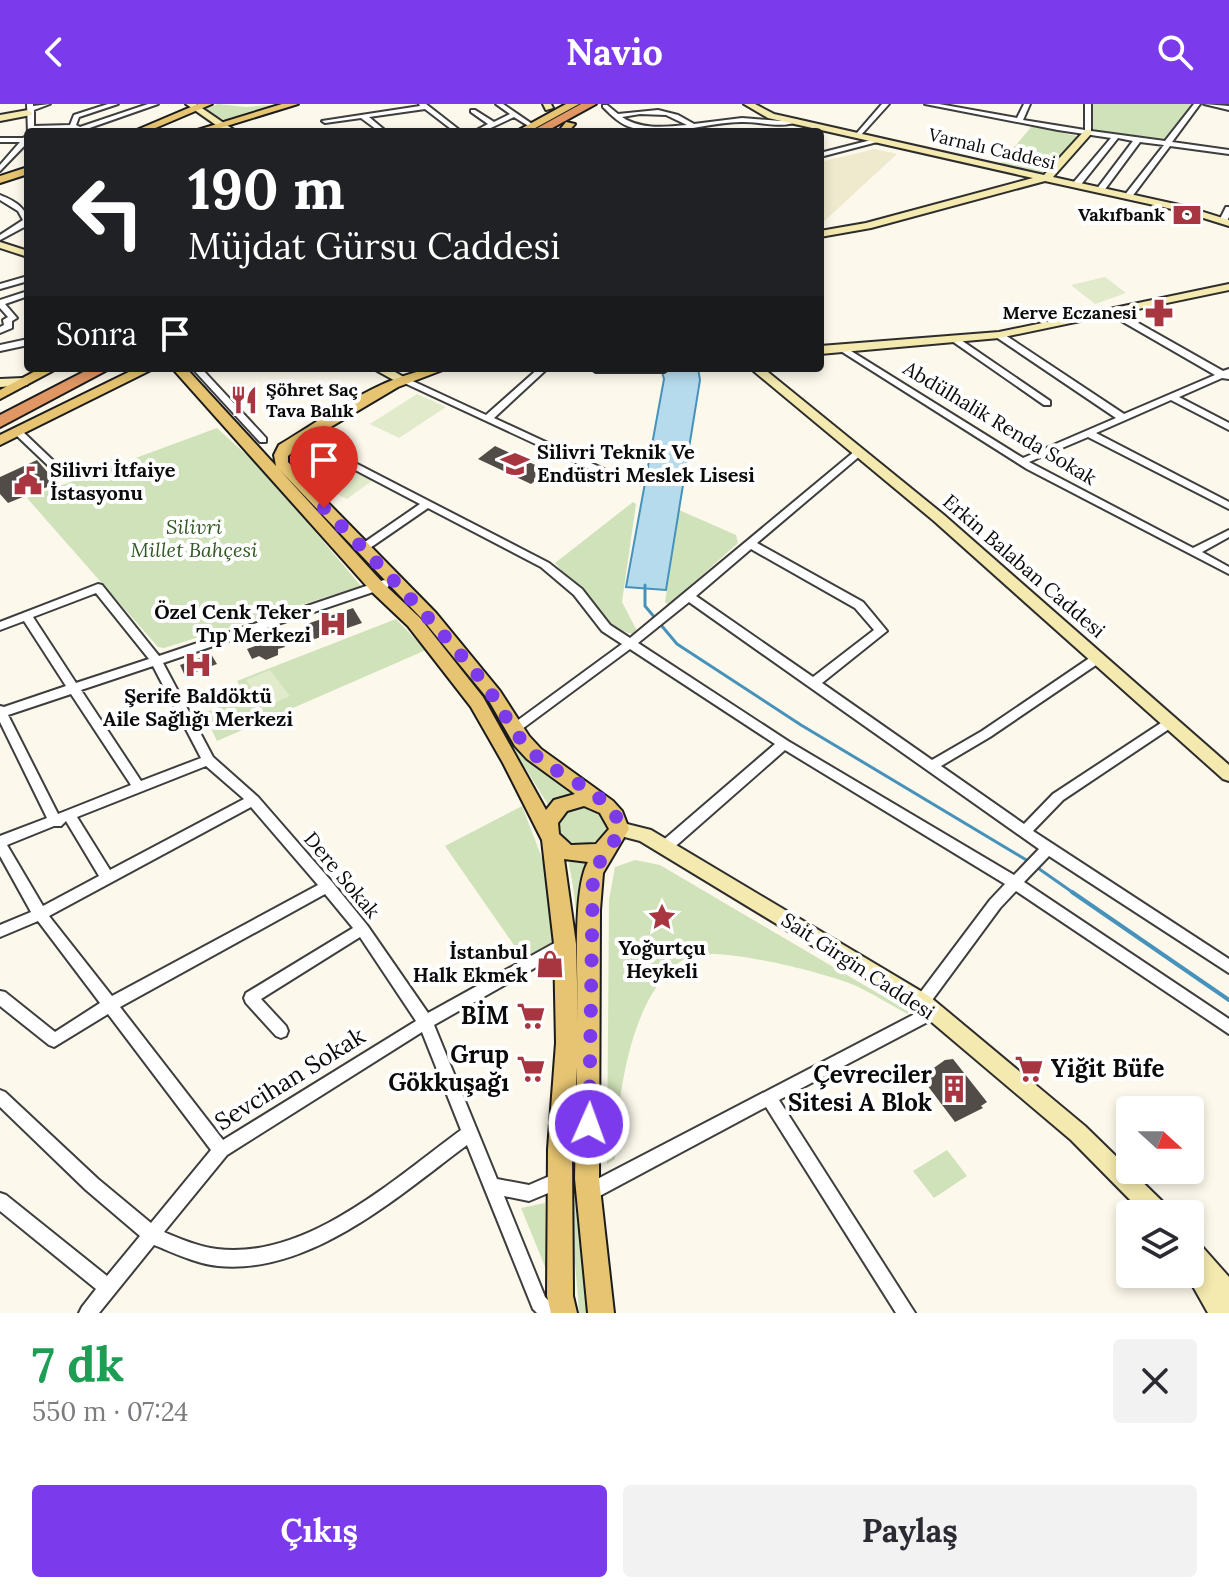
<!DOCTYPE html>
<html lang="tr">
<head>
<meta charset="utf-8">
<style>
	:root { --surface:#fff; --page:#f2f2f3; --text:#2b2b33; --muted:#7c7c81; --accent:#7c3aed }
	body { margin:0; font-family:Lora,serif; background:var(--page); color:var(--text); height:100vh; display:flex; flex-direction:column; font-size:30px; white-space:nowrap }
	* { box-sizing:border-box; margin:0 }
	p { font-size:26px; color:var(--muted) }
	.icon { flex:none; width:44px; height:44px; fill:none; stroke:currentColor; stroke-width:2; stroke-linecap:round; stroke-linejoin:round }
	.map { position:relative; height:1209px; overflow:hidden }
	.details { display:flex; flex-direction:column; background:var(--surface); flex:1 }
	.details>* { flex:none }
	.banner { position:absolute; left:24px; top:24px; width:800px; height:244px; border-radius:8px; box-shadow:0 4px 12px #0003; background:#202124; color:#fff; overflow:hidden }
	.needle { width:52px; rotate:111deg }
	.buttons { position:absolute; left:1116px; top:992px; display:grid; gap:16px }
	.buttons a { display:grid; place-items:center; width:88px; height:88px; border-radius:8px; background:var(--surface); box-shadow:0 4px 12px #0003; font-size:40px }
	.pin { position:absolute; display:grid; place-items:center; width:68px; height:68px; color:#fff; margin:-82px -34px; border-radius:50% 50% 50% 0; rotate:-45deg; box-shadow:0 0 8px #0007 }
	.pin .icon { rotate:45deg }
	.me { position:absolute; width:88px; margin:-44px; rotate:2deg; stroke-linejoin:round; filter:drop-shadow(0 0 6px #0008) }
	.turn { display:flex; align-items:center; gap:28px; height:168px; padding:0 32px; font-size:36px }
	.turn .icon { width:104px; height:104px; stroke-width:2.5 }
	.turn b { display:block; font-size:56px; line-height:68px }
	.then { display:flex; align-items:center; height:76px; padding:0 32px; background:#0003; gap:16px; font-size:30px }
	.round { display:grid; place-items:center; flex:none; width:84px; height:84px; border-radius:8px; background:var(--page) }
	.headline { display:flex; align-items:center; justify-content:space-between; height:136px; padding:0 32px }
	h1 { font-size:48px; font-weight:800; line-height:60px; color:#1e9e55 }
	.button { display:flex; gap:16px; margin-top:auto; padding:16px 32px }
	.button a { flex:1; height:92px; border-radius:8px; background:var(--accent); color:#fff; font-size:32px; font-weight:800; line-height:92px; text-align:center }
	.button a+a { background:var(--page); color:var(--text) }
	header { display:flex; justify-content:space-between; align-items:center; height:104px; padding:0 32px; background:var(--accent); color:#fff; font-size:36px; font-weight:800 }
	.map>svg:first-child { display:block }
	.farmland { fill:#efeace }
	.green { fill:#d0e2b9 }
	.pitch { fill:#e1eaca }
	.water { fill:#b6dbed; stroke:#4792ba; stroke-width:2 }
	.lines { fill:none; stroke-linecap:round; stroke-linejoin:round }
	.stream-far1 { stroke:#4792ba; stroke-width:3 }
	.stream { stroke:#4792ba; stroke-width:4 }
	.building { fill:#524c48 }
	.street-casing { stroke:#3e3e3e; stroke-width:4 }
	.secondary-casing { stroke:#2d2d2d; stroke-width:4 }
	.primary-casing { stroke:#1c1c1c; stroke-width:4 }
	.highway-casing { stroke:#1c1c1c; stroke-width:4 }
	.street { fill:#fff; fill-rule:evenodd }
	.secondary { fill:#f4e9ae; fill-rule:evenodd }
	.primary { fill:#e6c471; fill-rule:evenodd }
	.highway { fill:#e19764; fill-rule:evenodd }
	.route { stroke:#7c3aed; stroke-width:14; stroke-dasharray:0 25.2 }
	.labels { text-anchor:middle; stroke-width:8; stroke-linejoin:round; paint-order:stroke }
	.far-street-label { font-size:18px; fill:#0b0b0b; stroke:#fff }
	.far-poi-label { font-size:18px; font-weight:bold; fill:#0b0b0b; stroke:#fff; text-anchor:end }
	.street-label { font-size:20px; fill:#0b0b0b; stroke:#fff }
	.poi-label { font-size:20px; font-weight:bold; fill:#0b0b0b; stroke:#fff; text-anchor:start }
	.park-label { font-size:20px; font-style:italic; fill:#325924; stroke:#fff }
	.near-poi-label { font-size:24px; font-weight:bold; fill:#0b0b0b; stroke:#fff; text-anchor:end }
	.near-street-label { font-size:24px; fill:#0b0b0b; stroke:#fff }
</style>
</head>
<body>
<header><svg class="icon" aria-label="back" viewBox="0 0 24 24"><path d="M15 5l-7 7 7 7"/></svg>Navio<svg class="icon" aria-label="search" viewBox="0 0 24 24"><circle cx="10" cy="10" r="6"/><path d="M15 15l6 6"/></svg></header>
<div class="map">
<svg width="1229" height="1209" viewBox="0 0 1229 1209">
	<rect width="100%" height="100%" fill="#fcf8eb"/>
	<!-- farmland -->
	<path class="farmland" d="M875,45l22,5 -77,71v-63z"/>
	<!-- green -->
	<g class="green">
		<path d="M218,0l28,3 38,-3 -54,19 -26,-14z"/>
		<path d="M1091,0h102l-29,35 -71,-9z"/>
		<path d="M1032,22l45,10 -31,39 -47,-10z"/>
		<path d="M217,324l44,40 100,118 -197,62 -6,-1 -131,-149z"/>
		<path d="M633,398l3,2 -14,98 15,29 -4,3 -20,-5 -58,-66z"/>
		<path d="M679,406l57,25 2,8 -70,62 -3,-3z"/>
		<path d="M393,483l17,15 65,81 50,73 48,38 -23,14c-45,-73 -98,-159 -160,-219z"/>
		<path d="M396,515l30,31 -209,91 -13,-28 42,-16 -9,-16z"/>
		<path d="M587,701l13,5 8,15 -2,8c-13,15 -34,15 -46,0l-1,-13 13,-12z"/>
		<path d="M522,702l23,60 11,79 -31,16 -80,-115z"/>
		<path d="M568,756l21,1 2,452h-12c-3,-50 -11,-103 -9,-153 3,-97 19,-206 -2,-300z"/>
		<path d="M635,756l25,5 248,146v3c-18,-9 -36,-21 -54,-29 -29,-12 -142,-42 -168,-27 -57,34 -69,143 -71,201l-8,5 2,-264 6,-33z"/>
		<path d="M947,1046l20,26 -33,22 -21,-27z"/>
		<path d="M545,1099l1,66 -25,-61z"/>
	</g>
	<!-- pitch -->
	<g class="pitch">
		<path d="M1105,173l21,16 -31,11 -24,-19z"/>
		<path d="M417,290l29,13 -47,31 -29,-14z"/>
		<path d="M344,361l29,15 -26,19 -32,-16z"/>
		<path d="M270,566l20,26 -25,11 -19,-27z"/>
	</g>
	<!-- water -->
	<path class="water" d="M661,264h37l2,12 -34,210 -40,-3 38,-208z"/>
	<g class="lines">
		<!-- stream-far1 -->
		<g class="stream-far1">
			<path d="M645,481v21l32,38 124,81 227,136"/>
			<path d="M1035,762l40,28"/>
		</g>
		<!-- stream -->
		<path class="stream" d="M1072,788l157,108"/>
	</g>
	<!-- building -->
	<g class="building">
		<path d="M495,342l53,25 -17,13 -53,-25z"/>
		<path d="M37,356l20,23 -49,20 -8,-9v-17z"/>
		<path d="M353,504l9,15 -50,17 -8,-15z"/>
		<path d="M279,533l6,10 -7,2v6l-12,5 -7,-4 -7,3 -5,-10z"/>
		<path d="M211,550l6,10 -32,12 -5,-11z"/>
		<path d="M953,955l34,43 -6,4 2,2 -28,14 -34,-45 24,-17z"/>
	</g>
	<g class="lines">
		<defs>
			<g id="street">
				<path d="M27,0h6v2l17,-2 -16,6v16l36,-1 4,-10 34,-11h10l-39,13 -3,8 4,2 68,-23h10l-80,28h-10l5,-3 -39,1v2l-6,1z"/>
				<path d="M419,0h7l36,28h-7l-30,-23 -56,8 18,15h-7l-19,-14 -36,5 -3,-2 98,-15z"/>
				<path d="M496,0h7l32,22 -5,1 -16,-10 -32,15h-9l15,-8 -17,-12v-2h4l19,12 16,-8z"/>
				<path d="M882,0h7l-29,32h-4v-2z"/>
				<path d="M925,0h14l78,14 7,-14h6l-7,16 62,10v-26h6v27l74,10 29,-37h6l-28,38 57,8v4l-59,-8 -39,52h-3l-4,-2 40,-51 -24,-3 -37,50h-3l-4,-2 37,-49 -15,-3 -39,49h-3l-4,-2 1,-2 38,-45 -53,-8z"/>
				<path d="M1204,0l25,2v4z"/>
				<path d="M603,1h4l11,9 40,-4 20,5 16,9 48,-6 39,3 15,-2 3,2c-17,8 -36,1 -55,1 -37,-1 -73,17 -111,6 -12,-3 -21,-12 -30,-21zM640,10l26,1 21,10c-23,2 -46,5 -65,-8z"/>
				<path d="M28,31v7l-28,29v-6l20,-23h-20v-4h23z"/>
				<path d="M879,34l2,1v2l-61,16v-4z"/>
				<path d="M0,91c15,6 28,13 28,30l-28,15v-5l23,-15 -5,-9 -18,-11z"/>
				<path d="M1226,103h3v10l-3,6h-6l-1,-2z"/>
				<path d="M28,172v5l-28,8v-5z"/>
				<path d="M28,187v5l-23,8 12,14 -5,3v7l-12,5v-6l4,-2 -1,-5 5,-3 -8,-9v-8z"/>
				<path d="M1111,207h6l106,60 6,-2v10l-7,-1 -43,19 50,26v7l-58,-30 -75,33 133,69v7l-141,-72 -59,25 164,86 36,-18v7l-27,15 27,15v7l-202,-105 -191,-121 7,-2 180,112 93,-40 -120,-81v-4h6l122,81 91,-39 -104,-60z"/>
				<path d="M955,232l95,65v4h-6l-92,-64v-4z"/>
				<path d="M28,235v6l-28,6v-6z"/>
				<path d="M192,264h9l65,70v4h-6z"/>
				<path d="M539,264h9l-54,50 110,51v4h-6l-200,-93 5,-3 3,1 80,37z"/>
				<path d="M18,325l3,1 42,40v4h-6l-42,-40 -2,-2z"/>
				<path d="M303,332l246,127 33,26 28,36 20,13 225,-187h6v4l-104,88 106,59 24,29 -65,52 110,77 50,-29 112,-76h8l2,3 -2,3 -112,76 -49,29 83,58 29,-30 114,-75h8l2,3 -2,3 -112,75 -30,31 196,128v14l-180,-117 -25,26 205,137v15l-213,-143 -16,17 -73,99 -5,1 -5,-1 -2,-5 2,-5 73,-97 15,-16 -220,-134 -115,101 -5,1 -5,-1 -2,-4 2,-4 115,-99 -145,-95 -112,83h-8l-2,-3 2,-3 112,-82 -20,-13 -28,-36 -33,-28 -113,-59 -61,42h-8l-1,-2 1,-2 61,-42 -120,-63 -2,-2zM751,445l104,59 19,22 -61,47 -117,-81zM689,498l350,247 -25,26 -226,-134 -150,-98z"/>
				<path d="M384,476l4,1 1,3 -1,3 -225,76 50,94 45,40 74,85 35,43 61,88 132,-73 5,-2 5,2 2,4 -2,4 -136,77 63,154 32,6 30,-13 6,2 2,6 -2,6 -36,15 -25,-5 41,101 10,10 3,6h-21l-4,-4 -66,-164c-69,51 -156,130 -249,121 -21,-2 -44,-13 -64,-21l-55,68h-20l3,-6 14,-18 -96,-78v-18l6,2 101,81 33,-40 -54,-46 -86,-83v-17l5,2 93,87 53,44 60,-73 -103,-136 -54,33 -5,-2 -49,-39v-15l5,1 50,40 45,-29 -62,-82 -38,16v-12l31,-13 -31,-56v-20l47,-18 -47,-96v-16l4,1 62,-21 -42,-65 -24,9v-8l98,-38 4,1 57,71zM96,489l53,66 -73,24 -43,-66zM153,562l48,92 -60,23 -60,-91zM71,590l60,91 -73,29 -50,-99zM206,662l38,33 -134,71 -33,-53zM251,703l67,78 -206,111 -63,-80zM66,717l33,55 -56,30 -36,-61 47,-19h7zM325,790l28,34 -107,65 -2,5 2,5 30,33 5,2 5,-2 2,-5 -2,-5 -25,-27 99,-62 56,84 -193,119 -103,-133zM422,928l39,98c-67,49 -154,130 -244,119 -17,-2 -37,-10 -53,-17l63,-77z"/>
				<path d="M932,901l5,2 2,5 -2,5 -158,83 136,213h-19l-130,-206 -172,92 -6,2 -6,-2 -2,-6 2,-6z"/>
			</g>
			<g id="secondary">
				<path d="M186,0h10l41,28h-11z"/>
				<path d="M543,0h8l2,4 -7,2z"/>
				<path d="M744,0h11l19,10 270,61 41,-45h6v4l-38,43 131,29 45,14v6l-48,-15 -136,-30 -174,47 -51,9v-6l46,-8 167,-45 -265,-60z"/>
				<path d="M28,6l4,3 -1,2 -31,6v-6z"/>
				<path d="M0,138l28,9v6l-28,-9z"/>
				<path d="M1229,180v6l-230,48 -179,16v-8l179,-14z"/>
				<path d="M372,264h16l21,12 -2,3h-8z"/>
				<path d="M590,264h80l-6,4h-68z"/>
				<path d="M750,264h13l181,147 285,250v16l-6,-2 -289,-258z"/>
				<path d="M23,274l6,4 -2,3 -27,2v-8z"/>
				<path d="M619,718l32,8 278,166 156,130 82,80 3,8h-26l-73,-74 -156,-132 -275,-167 -27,-7 -3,-5 3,-5z"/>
				<path d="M1190,1135l8,3 31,35v36h-21l-22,-39h4z"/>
			</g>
			<g id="primary">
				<path d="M198,0h14l-66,28h-14z"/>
				<path d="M282,0h16l-91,28h-16z"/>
				<path d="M566,0h13l-51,28h-13z"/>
				<path d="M566,18l9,2 -7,8h-10z"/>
				<path d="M28,63v7l-28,9v-7z"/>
				<path d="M41,264h17l-58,31v-9z"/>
				<path d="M137,264h18l-155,77v-10z"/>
				<path d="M172,264h14l90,98 -2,-11 5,-10c49,-29 110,-77 169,-77l-50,19 -96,57 -14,12v6l148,151 64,78 29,45 12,13 72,52 9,10 7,18 -26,44 -3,37 -1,269 15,134h-26l-13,-134 2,-112 -5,82 1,147 4,17h-26l-4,-17 1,-147 8,-106 -2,-99 -12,-104 -39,-77 -32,-56 -63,-81 -37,-35zM278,364l146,153 64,78 27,47 12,13 48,35 -21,6 -8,10 -63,-113 -63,-79 -37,-35zM584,702l16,7 9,16 -13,15 -25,1 -12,-11 -1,-11 9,-12zM564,755l24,3c-16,27 -10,123 -10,159l-2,-77z"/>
			</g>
			<g id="highway">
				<path d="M581,0h15l-51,28h-15z"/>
				<path d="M91,264h20l-111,59v-12z"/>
			</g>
		</defs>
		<!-- street casing -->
		<use href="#street" class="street-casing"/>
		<!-- secondary casing -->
		<use href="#secondary" class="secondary-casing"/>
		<!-- primary casing -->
		<use href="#primary" class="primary-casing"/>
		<!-- highway casing -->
		<use href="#highway" class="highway-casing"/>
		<!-- street -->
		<use href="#street" class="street"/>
		<!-- secondary -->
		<use href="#secondary" class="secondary"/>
		<!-- primary -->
		<use href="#primary" class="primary"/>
		<!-- highway -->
		<use href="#highway" class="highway"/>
	</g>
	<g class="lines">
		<!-- route -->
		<path class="route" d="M324,404c54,56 107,110 156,170 19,23 31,54 53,75 25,24 67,35 85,67l-2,18 -23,34 -4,252"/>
	</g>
	<!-- icons -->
	<defs>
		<symbol id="bank-bare" viewBox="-9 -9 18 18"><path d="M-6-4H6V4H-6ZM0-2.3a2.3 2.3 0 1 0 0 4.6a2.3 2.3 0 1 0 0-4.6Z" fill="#a73641" stroke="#fff" stroke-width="2.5" paint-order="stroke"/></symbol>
		<symbol id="pharmacy-bare" viewBox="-9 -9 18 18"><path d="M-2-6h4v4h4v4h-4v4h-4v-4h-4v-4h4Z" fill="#a73641" stroke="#fff" stroke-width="2.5" paint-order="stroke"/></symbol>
		<symbol id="restaurant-bare" viewBox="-9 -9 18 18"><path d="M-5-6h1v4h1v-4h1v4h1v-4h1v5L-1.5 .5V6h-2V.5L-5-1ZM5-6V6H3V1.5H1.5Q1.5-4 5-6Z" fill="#a73641" stroke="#fff" stroke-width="2.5" paint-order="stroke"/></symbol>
		<symbol id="school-bare" viewBox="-9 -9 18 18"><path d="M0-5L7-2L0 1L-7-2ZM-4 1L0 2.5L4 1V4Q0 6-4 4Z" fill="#a73641" stroke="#fff" stroke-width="2.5" paint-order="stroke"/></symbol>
		<symbol id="civic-bare" viewBox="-9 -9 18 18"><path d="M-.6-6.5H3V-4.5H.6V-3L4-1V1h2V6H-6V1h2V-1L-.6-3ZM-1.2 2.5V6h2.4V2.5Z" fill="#a73641" stroke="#fff" stroke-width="2.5" paint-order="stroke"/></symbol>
		<symbol id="hospital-bare" viewBox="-9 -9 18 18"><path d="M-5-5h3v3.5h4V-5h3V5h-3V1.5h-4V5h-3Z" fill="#a73641" stroke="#fff" stroke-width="2.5" paint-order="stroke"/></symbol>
		<symbol id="sight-bare" viewBox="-9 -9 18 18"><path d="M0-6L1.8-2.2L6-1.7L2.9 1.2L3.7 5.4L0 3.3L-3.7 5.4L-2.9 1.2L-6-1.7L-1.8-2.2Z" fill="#a73641" stroke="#fff" stroke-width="2.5" paint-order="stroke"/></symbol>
		<symbol id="shop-bare" viewBox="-9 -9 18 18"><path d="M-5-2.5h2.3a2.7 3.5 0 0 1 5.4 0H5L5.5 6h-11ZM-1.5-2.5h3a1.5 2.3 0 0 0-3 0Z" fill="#a73641" stroke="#fff" stroke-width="2.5" paint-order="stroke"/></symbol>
		<symbol id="supermarket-bare" viewBox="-9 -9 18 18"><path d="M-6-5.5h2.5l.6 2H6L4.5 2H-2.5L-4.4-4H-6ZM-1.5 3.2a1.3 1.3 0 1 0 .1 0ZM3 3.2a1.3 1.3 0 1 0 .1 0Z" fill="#a73641" stroke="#fff" stroke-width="2.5" paint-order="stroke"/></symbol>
		<symbol id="building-bare" viewBox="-9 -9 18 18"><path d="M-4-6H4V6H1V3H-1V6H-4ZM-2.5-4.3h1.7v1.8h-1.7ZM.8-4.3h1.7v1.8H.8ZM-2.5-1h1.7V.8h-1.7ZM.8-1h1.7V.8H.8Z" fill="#a73641" stroke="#fff" stroke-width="2.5" paint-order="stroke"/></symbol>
	</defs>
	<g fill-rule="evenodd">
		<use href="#bank-bare" x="1167" y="91" width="40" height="40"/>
		<use href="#pharmacy-bare" x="1139" y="189" width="40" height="40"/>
		<use href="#restaurant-bare" x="224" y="276" width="40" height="40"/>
		<use href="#school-bare" x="495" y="340" width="40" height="40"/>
		<use href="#civic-bare" x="8" y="357" width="40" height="40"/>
		<use href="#hospital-bare" x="313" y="500" width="40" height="40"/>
		<use href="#hospital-bare" x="178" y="541" width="40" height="40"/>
		<use href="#sight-bare" x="642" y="793" width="40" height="40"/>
		<use href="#shop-bare" x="530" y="840" width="40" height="40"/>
		<use href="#supermarket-bare" x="511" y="892" width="40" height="40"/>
		<use href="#supermarket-bare" x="511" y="945" width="40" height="40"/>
		<use href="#supermarket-bare" x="1009" y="945" width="40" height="40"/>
		<use href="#building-bare" x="934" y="965" width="40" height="40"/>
	</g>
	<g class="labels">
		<!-- far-street labels -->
		<g class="far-street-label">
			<text transform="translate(992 45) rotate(13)" y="6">Varnalı Caddesi</text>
		</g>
		<!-- far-poi labels -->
		<g class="far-poi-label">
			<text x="1165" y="117">Vakıfbank</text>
			<text x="1137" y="215">Merve Eczanesi</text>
			<text x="266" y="292" text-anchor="start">Şöhret Saç<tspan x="266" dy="21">Tava Balık</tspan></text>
		</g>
		<!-- street labels -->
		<g class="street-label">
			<text transform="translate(1000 319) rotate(31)" y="7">Abdülhalik Renda Sokak</text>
			<text transform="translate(1024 462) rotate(41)" y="7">Erkin Balaban Caddesi</text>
			<text transform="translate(342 771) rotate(50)" y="7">Dere Sokak</text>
			<text transform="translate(858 862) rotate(33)" y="7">Sait Girgin Caddesi</text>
		</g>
		<!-- poi labels -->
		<g class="poi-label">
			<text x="537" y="355">Silivri Teknik Ve<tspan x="537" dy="23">Endüstri Meslek Lisesi</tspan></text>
			<text x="50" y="373">Silivri İtfaiye<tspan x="50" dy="23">İstasyonu</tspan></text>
			<text x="311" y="515" text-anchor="end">Özel Cenk Teker<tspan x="311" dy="23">Tıp Merkezi</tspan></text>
			<text x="198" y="599" text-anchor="middle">Şerife Baldöktü<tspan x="198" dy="23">Aile Sağlığı Merkezi</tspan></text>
			<text x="662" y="851" text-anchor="middle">Yoğurtçu<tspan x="662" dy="23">Heykeli</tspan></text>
			<text x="528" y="855" text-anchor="end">İstanbul<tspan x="528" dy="23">Halk Ekmek</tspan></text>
		</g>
		<!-- park labels -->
		<g class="park-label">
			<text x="194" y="430">Silivri<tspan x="194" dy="23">Millet Bahçesi</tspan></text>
		</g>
		<!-- near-poi labels -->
		<g class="near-poi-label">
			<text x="509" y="920">BİM</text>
			<text x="509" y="959">Grup<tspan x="509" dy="28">Gökkuşağı</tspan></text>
			<text x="1051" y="973" text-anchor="start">Yiğit Büfe</text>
			<text x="932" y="979">Çevreciler<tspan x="932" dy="28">Sitesi A Blok</tspan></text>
		</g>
		<!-- near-street labels -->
		<g class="near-street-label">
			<text transform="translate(290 975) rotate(-32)" y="8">Sevcihan Sokak</text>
		</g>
	</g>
</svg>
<div class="buttons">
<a><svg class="needle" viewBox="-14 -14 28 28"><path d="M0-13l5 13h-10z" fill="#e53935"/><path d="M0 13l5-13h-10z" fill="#7c7c81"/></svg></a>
<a><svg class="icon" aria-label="layers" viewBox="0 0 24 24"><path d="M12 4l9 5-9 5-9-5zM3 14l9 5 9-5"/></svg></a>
</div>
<div class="pin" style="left:324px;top:404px;background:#d93025"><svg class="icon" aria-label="arrive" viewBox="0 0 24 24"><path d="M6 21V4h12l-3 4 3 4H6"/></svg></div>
<svg class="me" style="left:589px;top:1020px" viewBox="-20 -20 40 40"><circle r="17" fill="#7c3aed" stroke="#fff" stroke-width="3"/><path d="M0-11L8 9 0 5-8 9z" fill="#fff"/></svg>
<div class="banner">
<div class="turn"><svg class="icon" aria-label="left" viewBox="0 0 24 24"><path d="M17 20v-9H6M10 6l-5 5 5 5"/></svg><div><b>190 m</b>Müjdat Gürsu Caddesi</div></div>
<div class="then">Sonra<svg class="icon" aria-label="arrive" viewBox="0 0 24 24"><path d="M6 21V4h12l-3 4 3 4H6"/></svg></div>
</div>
</div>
<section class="details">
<div class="headline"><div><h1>7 dk</h1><p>550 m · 07:24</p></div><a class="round"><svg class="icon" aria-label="close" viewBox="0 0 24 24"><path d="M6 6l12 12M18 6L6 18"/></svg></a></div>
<div class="button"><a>Çıkış</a><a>Paylaş</a></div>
</section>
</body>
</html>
